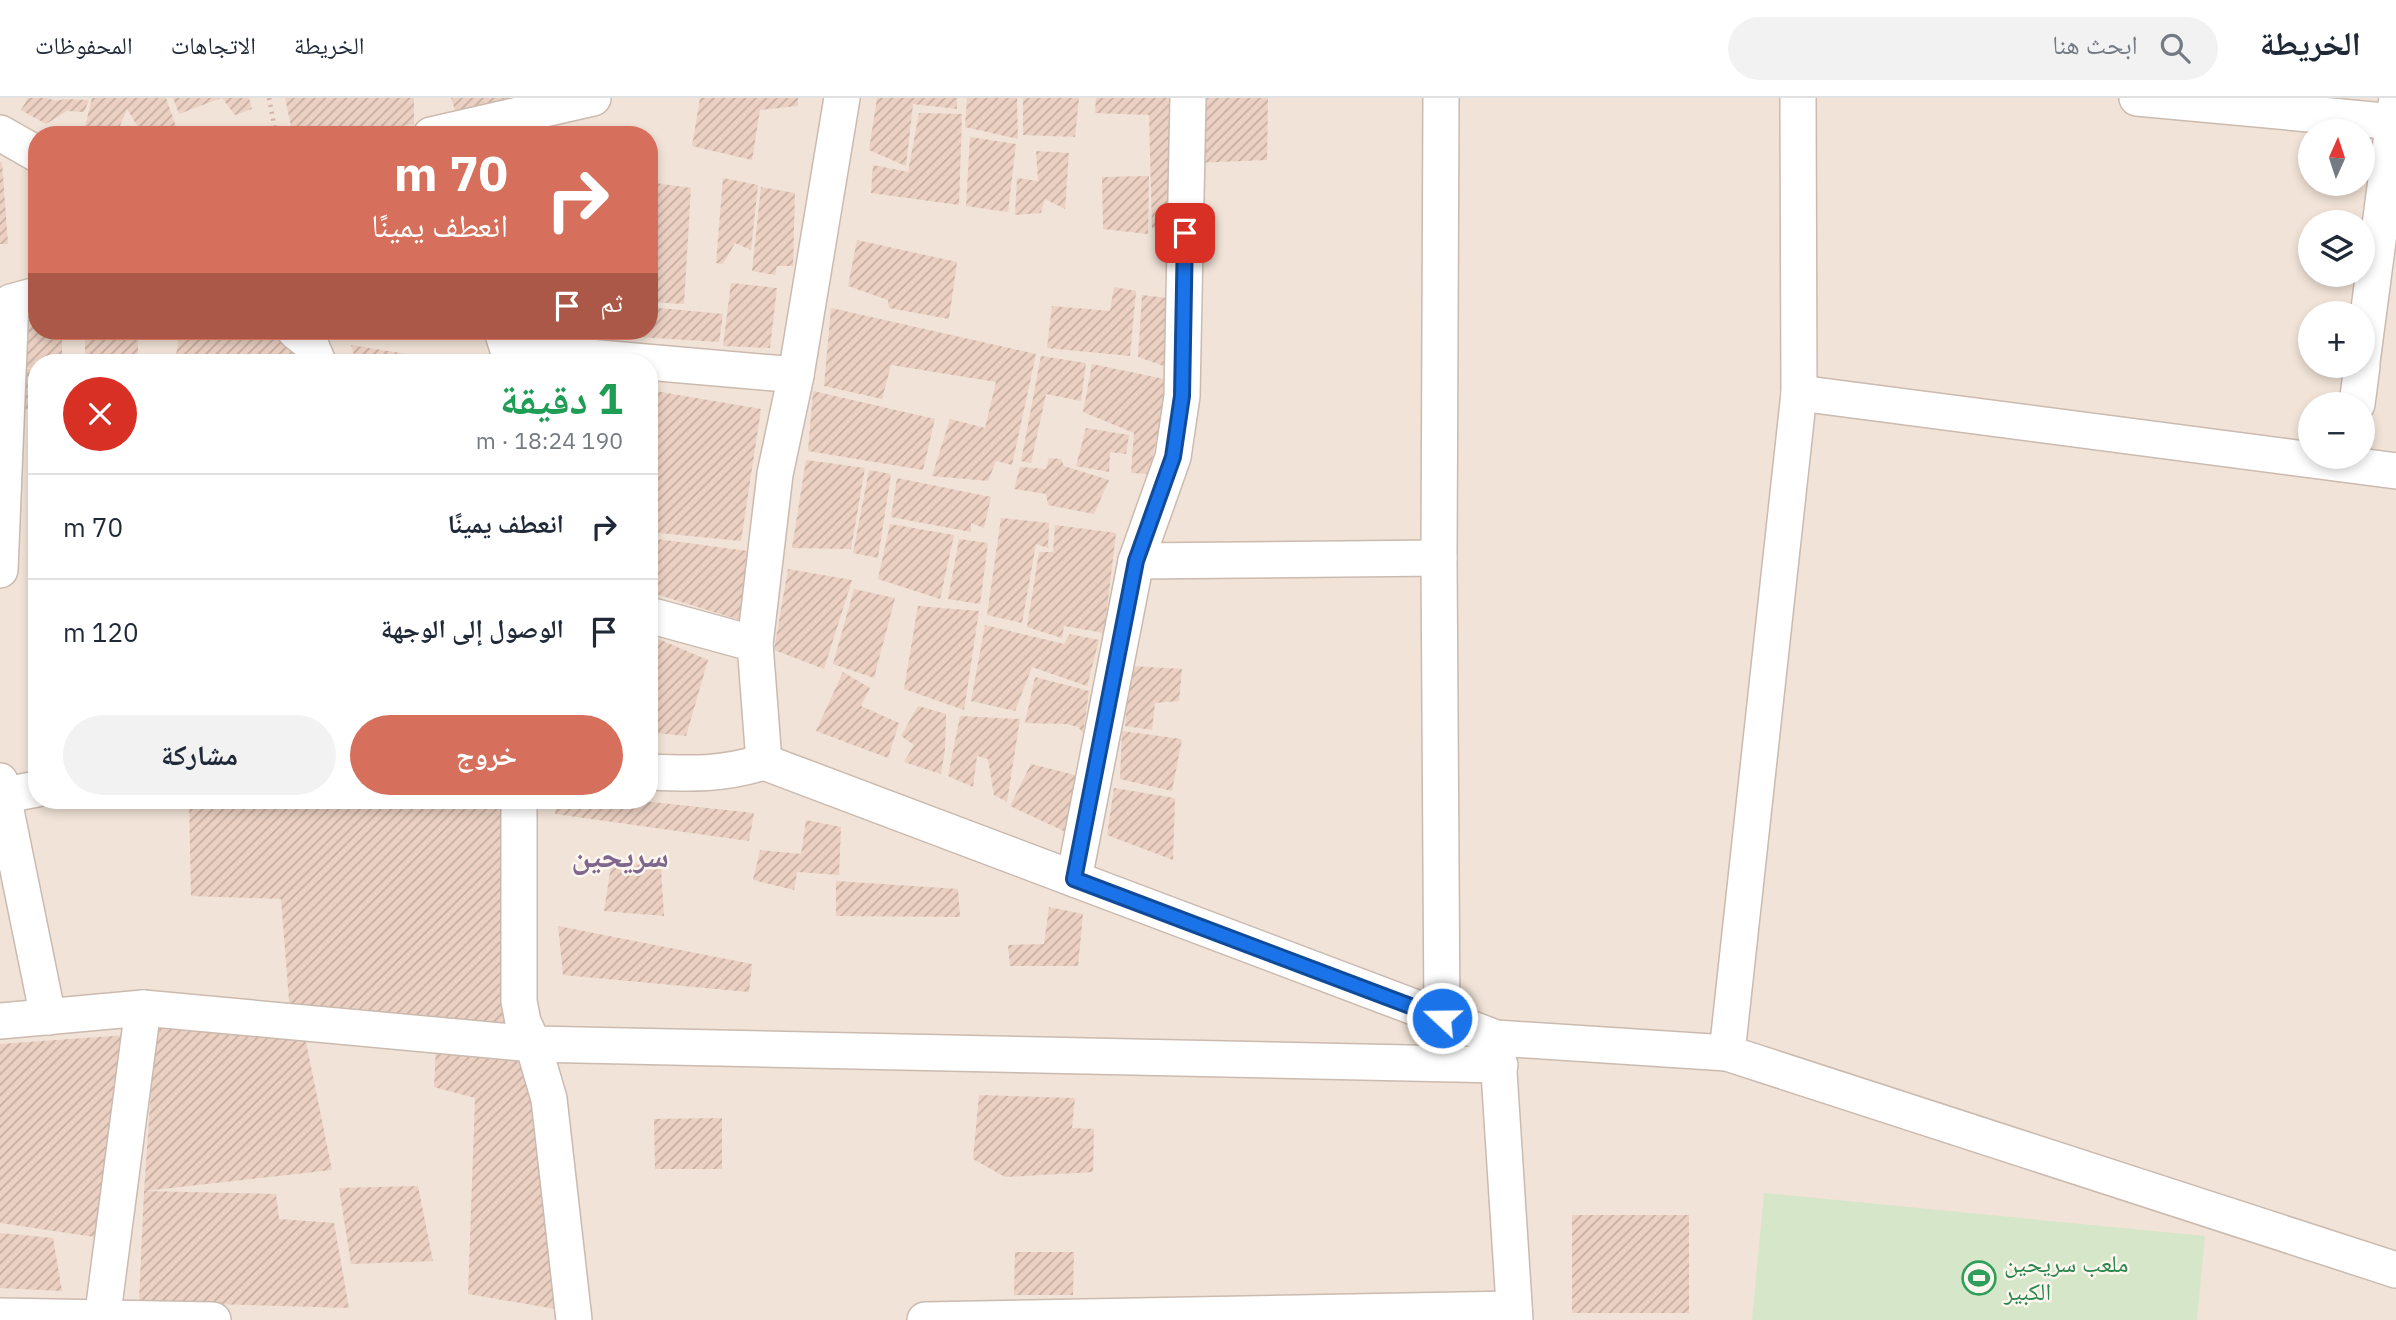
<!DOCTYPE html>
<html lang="ar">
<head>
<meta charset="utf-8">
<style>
	:root { --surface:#fff; --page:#f2f2f3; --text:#1f2937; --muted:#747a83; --line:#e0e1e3; --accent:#d66f5b }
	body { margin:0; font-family:"IBM Plex Sans","Noto Naskh Arabic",sans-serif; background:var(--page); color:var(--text); direction:rtl; height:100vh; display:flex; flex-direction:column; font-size:26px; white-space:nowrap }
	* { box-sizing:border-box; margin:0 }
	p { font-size:23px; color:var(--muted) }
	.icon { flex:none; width:38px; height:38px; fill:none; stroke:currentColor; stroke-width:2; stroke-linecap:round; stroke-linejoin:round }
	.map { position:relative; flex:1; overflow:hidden; direction:ltr }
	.details { position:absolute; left:28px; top:256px; width:630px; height:455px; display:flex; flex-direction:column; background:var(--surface); border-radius:28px; box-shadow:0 4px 10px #0003; direction:rtl }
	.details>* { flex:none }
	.guide { position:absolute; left:28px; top:28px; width:630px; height:214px; border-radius:28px; box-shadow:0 4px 10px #0003; direction:rtl; background:#d66f5b; color:#fff; overflow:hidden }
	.needle { width:46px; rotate:3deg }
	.tools { position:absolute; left:2298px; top:21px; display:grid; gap:14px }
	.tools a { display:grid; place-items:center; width:77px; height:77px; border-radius:50%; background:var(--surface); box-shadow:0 4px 10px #0003; font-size:35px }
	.pin { position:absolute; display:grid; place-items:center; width:60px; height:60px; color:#fff; margin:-30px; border-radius:14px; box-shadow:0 4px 10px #0006 }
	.me { position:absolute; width:77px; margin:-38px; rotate:291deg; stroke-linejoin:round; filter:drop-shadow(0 0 5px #0008) }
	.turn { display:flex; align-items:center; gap:24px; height:147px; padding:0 35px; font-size:32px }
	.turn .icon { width:91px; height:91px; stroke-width:2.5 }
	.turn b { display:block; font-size:49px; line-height:60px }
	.then { display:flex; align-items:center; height:66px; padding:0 35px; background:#0003; gap:14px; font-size:26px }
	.round { display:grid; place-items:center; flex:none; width:74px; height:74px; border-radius:37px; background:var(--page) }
	.overview { display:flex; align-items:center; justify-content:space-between; height:119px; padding:0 35px }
	h1 { font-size:42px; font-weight:700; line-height:52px; color:#1e9e55 }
	.button { display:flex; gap:14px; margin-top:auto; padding:14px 35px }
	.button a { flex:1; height:80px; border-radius:42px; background:var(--accent); color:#fff; font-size:28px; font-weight:700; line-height:80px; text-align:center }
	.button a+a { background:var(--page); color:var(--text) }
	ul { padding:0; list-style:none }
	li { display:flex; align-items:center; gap:21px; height:105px; padding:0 35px; border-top:2px solid var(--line) }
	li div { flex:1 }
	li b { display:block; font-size:26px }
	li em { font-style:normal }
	header { display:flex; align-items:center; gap:42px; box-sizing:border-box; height:98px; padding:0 35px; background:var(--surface); border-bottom:2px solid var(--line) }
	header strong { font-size:33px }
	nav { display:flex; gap:38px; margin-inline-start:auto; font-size:24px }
	.search { width:490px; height:63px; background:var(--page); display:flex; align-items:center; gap:18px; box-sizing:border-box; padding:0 24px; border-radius:38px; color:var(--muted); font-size:26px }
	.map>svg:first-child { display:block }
	.residential { fill:#f1e3d7; fill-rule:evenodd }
	.garden { fill:#d6e6c8 }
	.building { fill:url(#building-hatch) }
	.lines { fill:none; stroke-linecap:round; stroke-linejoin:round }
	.minor-casing { stroke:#cbbaaf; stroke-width:38 }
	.path { stroke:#d1b4a6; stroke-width:4.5; stroke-dasharray:2 5; stroke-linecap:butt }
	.minor { stroke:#fff; stroke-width:35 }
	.route-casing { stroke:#114b97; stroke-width:18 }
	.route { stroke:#1a73e8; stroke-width:12 }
	.labels { text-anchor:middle; stroke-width:5; stroke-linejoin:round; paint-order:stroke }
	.leisure-label { font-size:24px; fill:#27864d; stroke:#fdf6ee; text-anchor:start }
	.district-label { font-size:32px; font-weight:bold; fill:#7e668d; stroke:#fdf6ee }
</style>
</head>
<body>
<header>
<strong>الخريطة</strong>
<div class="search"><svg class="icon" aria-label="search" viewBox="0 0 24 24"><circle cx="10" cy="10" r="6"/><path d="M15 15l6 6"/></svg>ابحث هنا</div>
<nav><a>الخريطة</a><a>الاتجاهات</a><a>المحفوظات</a></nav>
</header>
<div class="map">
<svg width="2396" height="1222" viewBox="0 0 2396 1222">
	<defs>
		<pattern id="building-hatch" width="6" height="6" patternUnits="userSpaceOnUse" patternTransform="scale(1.75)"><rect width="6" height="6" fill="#ecd1c3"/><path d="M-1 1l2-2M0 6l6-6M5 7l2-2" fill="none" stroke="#c4ada1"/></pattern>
	</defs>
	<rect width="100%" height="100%" fill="#faf2e8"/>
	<!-- residential -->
	<path class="residential" d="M0,0h2396v1222h-2396zM2310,33h52v53h-52zM37,37h612v196h-612zM2310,124h52v53h-52zM2310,215h52v53h-52zM37,264h612v438h-612zM2310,306h52v53h-52z"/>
	<!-- garden -->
	<path class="garden" d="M1764,1095l441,43 -8,84h-445z"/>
	<!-- building -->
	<g class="building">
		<path d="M28,0h19l9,3 9,-2 24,1 -5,12 -17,-1 -21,13 -25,-14z"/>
		<path d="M92,0h74l13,37h-36l-16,-26 -11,26h-33z"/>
		<path d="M173,0h48l-42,16z"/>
		<path d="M222,0h27l3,11 -17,6z"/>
		<path d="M285,0h129v26l-67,11h-54z"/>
		<path d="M451,0h137l-131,18z"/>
		<path d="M700,0h98v8l-38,4 -8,50 -60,-14z"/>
		<path d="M877,0h80v11l-44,-5 -7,62 -37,-16z"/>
		<path d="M967,0h50l1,41 -53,-12z"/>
		<path d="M1023,0h56l-4,39 -52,-2z"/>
		<path d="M1096,0h86l3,131 -33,-1 -3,-113 -54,-2z"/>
		<path d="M1195,0h73l-1,62 -73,3z"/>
		<path d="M919,15l43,1 -3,91 -88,-12 2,-28 35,7z"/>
		<path d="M970,39l46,7 -8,68 -42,-6z"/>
		<path d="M1036,53l33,2 -4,56 -20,-10 -4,14 -26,2 2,-37 21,3z"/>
		<path d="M0,64h2l6,82h-8z"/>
		<path d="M1149,78l-1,58 -45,-5 -1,-52z"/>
		<path d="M723,80l35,7 -7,65 -16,-7 -12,21 -7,-1z"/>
		<path d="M649,84l42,6 -7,116 -35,-2z"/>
		<path d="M761,89l34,6 -2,73h-16l-2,9 -23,-4z"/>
		<path d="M857,142l100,22 -8,57 -60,-11 -1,-8 -40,-14z"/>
		<path d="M731,185l46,5 -7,60 -47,-2z"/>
		<path d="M1114,189l22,4 -6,65 -83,-8 5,-42 58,5z"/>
		<path d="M1142,197l34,4 -1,71 -37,-13z"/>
		<path d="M649,209l74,7 -4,28 -97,-6v-5h27z"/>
		<path d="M831,210l205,46 -24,111 -16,-4 -8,20 -56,-5 18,-57 35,9 11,-46 -105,-17 -9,34 -58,-13z"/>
		<path d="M37,219v14h25v31h-25v5l-21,2h21v40h-17l-7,-39 1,-26 13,-2 -2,-23z"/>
		<path d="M85,233h53v26l-53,-1z"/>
		<path d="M180,233h110l9,31h-124z"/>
		<path d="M539,233h41v4l-41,-2z"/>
		<path d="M351,247l99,16v1h-94z"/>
		<path d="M1041,258l45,7 -5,38 -35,-7 -15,69 -10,-2z"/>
		<path d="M1092,266l77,16 -20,94 -18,-1 3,-40 -51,-21z"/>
		<path d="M649,292l112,19 -20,132 -92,-9z"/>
		<path d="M813,293l122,28 -12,51 -115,-19z"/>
		<path d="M1086,330l43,7 -3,19 -16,-2 -1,20 -33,-6z"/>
		<path d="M1049,360l12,1 3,7 45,14 -15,34 -46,-9 -2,-11 -32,-5 6,-22 26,2z"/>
		<path d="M806,362l59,8 -14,81 -59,-1z"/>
		<path d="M869,372l22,4 -13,84 -25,-5z"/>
		<path d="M897,380l94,19 -7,31 -13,-5v9l-80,-15z"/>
		<path d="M1001,420l48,5 -1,25 -12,-4 -14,79 -35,-8z"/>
		<path d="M890,426l64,11 -14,64 -62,-20z"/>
		<path d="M1055,427l61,8 -12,100 -40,-7 -2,12 -35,-11 12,-75h14z"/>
		<path d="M649,440l99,13 -8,69 -91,-28z"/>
		<path d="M959,441l29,4 -8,61 -32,-5z"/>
		<path d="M788,471l64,11 -28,89 -50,-19z"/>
		<path d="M854,491l41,9 -21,80 -41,-14z"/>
		<path d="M918,508l61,5 -15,99 -60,-21z"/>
		<path d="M985,527l79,19 6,-10 29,6 -12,46 -55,-19 -17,44 -44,-10z"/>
		<path d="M649,537l59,25 -22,76 -29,-3 -8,13z"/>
		<path d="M1130,568l52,3 -3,32 -24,2 -3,27 -27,-4z"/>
		<path d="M843,574l27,16 -9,18 38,17 -11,35 -72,-27z"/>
		<path d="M1035,579l54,14 -6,42 -5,-6 -12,-3 -41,-1z"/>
		<path d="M918,608l28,8 -1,35 -4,25 -37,-12 10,-17 -13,-9z"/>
		<path d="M960,618l60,3 -13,83 -13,-7 -6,-36 -11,-3 -4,31 -25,-11z"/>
		<path d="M1122,633l60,8 -10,52 -52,-12z"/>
		<path d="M1031,666l56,14 -15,57 -62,-29z"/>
		<path d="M1114,690l61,10 -2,62 -66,-25z"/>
		<path d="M189,702h312l11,227 -222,-14 -9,-114 -90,-3z"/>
		<path d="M557,702h76l121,13 -5,28 -194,-27z"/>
		<path d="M806,722l35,7 -2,48 -42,-3 -3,18 -41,-10 7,-30 41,4z"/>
		<path d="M612,762l49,7 3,49 -60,-5z"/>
		<path d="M836,783l122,8 2,28 -124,-1z"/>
		<path d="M1049,809l34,7 -5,52h-68l-2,-21 36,-1z"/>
		<path d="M558,828l194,38 -3,28 -186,-17z"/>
		<path d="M156,922l148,12 28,138 -188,21 132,3 3,25 55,4 15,85 -210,-6 5,-111z"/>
		<path d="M127,937l-32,202 -95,-14v-179z"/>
		<path d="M436,948l102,16 35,250 -105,-18 7,-196 -41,-11z"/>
		<path d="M979,997l96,3 -3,30 22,1 -1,43 -88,5 -32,-18z"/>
		<path d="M722,1020v51h-67l-1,-50z"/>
		<path d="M418,1088l15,75 -82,3 -12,-76z"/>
		<rect x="1572" y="1117" width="117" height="98"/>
		<path d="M0,1135l53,5 9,53 -62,-3z"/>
		<path d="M1015,1154h59l-1,43h-59z"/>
	</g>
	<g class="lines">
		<defs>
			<g id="minor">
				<path d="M1441,0l-2,460 3,460"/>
				<path d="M2137,0l259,24"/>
				<path d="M0,35l37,21"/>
				<path d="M431,37l162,-37"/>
				<path d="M295,233l15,12 8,19"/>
				<path d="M502,233l6,19 288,25"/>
				<path d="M2362,264l34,-258"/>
				<path d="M1799,295l597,78"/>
				<path d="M2357,306l5,-38"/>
				<path d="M1136,463l303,-3"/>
				<path d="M0,472l11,-268 26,-7"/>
				<path d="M649,517l106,29"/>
				<path d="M764,664l-9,-118 20,-170 21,-99 46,-277"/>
				<path d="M649,674c43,2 73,3 115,-10l732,276 231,15 669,217"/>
				<path d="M0,683l48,236"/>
				<path d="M0,698l37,-7"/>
				<path d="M519,702v201l4,21 10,22 16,55 25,221"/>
				<path d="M1074,781l62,-318 37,-104 9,-61 6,-298"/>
				<path d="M0,923l143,-13 390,36 967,21"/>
				<path d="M1497,943l18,279"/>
				<path d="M1727,955l72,-660 -1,-295"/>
				<path d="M0,1218l213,4"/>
				<path d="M102,1222l41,-312"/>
				<path d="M925,1222l589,-11"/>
			</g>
		</defs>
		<!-- minor casing -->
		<use href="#minor" class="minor-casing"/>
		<!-- path -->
		<path class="path" d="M269,0l7,37"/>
		<!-- minor -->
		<use href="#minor" class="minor"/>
	</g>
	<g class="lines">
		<defs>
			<path id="route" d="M1185,135l-3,163 -9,61 -37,104 -62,318 368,139"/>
		</defs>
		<!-- route casing -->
		<use href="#route" class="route-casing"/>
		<!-- route -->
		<use href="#route" class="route"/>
	</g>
	<!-- icons -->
	<defs>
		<symbol id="stadium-ring" viewBox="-11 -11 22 22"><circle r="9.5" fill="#fdf6ee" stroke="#2e9e5b" stroke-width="1.5"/><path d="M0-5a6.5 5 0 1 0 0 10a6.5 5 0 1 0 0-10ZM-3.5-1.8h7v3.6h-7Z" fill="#2e9e5b"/></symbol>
	</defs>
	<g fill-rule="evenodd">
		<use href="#stadium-ring" x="1960" y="1161" width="38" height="38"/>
	</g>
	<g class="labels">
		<!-- leisure labels -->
		<g class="leisure-label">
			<text x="2004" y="1174">ملعب سريحين<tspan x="2004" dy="28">الكبير</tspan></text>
		</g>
		<!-- district labels -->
		<g class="district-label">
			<text x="620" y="769">سريحين</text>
		</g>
	</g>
</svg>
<div class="tools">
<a><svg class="needle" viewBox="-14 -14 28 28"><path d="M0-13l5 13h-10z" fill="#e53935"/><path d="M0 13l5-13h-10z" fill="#747a83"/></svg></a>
<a><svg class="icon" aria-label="layers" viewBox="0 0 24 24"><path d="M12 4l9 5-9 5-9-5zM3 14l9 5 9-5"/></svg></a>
<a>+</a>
<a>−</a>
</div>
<div class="pin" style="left:1185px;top:135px;background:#d93025"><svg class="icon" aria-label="arrive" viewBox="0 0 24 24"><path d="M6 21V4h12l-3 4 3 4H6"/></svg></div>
<svg class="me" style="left:1442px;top:920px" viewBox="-20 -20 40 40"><circle r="17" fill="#1a73e8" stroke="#fff" stroke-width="3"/><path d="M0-11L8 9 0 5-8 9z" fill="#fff"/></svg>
<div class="guide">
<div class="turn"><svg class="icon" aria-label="right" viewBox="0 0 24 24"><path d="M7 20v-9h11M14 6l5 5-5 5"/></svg><div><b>70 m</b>انعطف يمينًا</div></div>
<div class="then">ثم<svg class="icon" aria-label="arrive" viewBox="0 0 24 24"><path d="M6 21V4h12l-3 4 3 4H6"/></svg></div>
</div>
<section class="details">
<div class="overview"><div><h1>1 دقيقة</h1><p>190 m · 18:24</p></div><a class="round" style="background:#d93025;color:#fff"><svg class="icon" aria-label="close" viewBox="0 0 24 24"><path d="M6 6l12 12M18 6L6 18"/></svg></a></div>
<ul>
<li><svg class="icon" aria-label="right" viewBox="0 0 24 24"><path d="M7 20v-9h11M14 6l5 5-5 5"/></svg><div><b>انعطف يمينًا</b></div><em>70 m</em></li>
<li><svg class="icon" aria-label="arrive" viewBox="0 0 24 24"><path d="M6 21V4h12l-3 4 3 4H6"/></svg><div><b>الوصول إلى الوجهة</b></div><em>120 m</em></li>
</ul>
<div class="button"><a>خروج</a><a>مشاركة</a></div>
</section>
</div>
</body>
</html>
